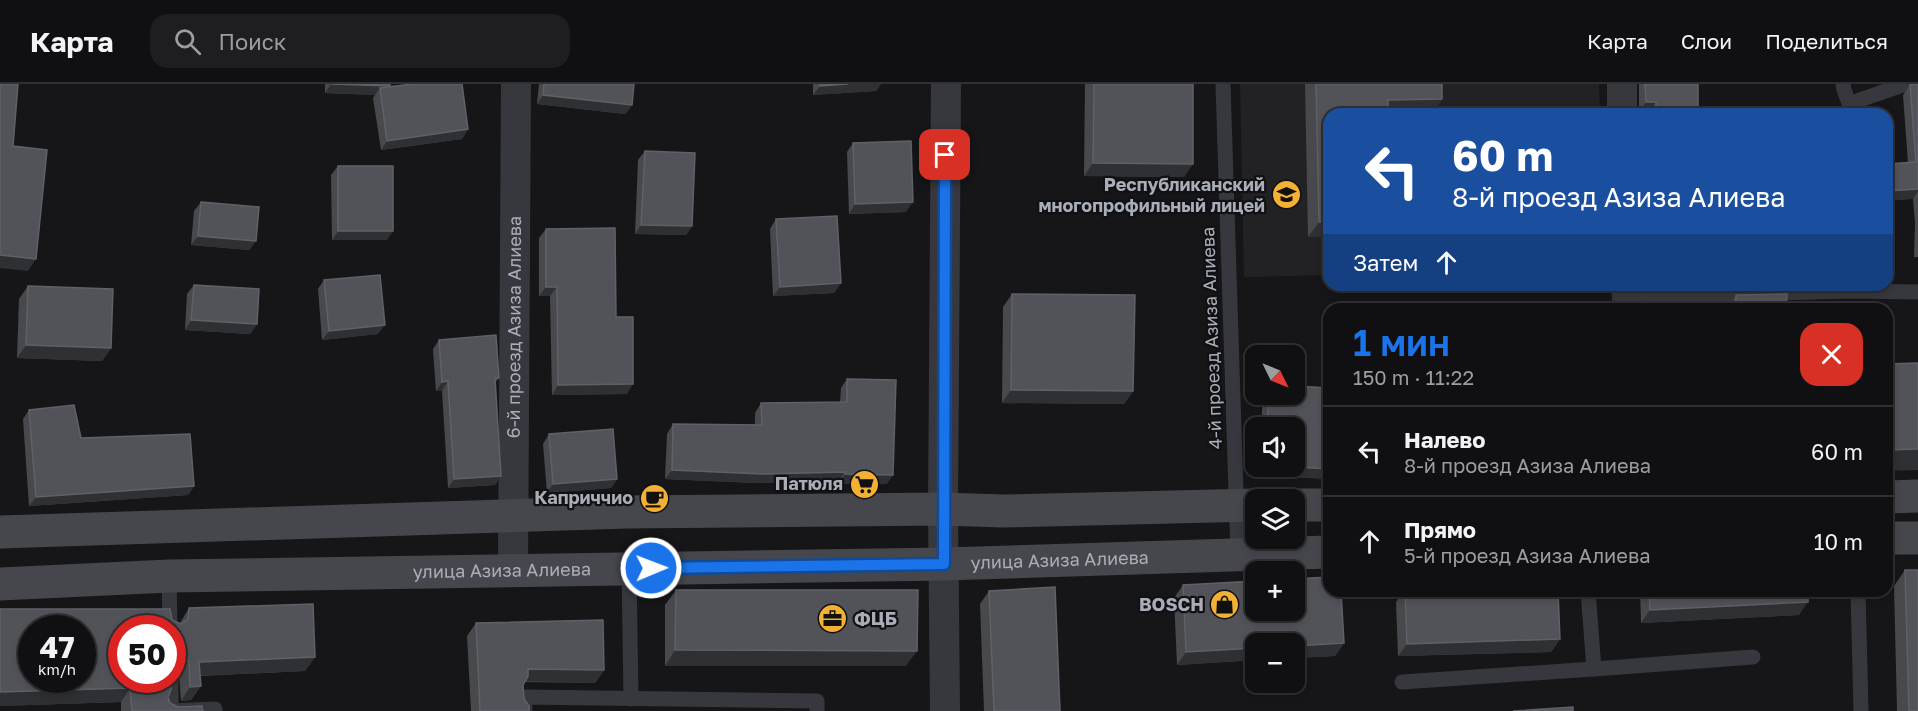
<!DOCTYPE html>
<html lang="ru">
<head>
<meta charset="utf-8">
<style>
	:root { --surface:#101012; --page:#1e1e20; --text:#f1f3f6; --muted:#9c9d9f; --line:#303032; --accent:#1a73e8 }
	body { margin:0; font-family:"Golos Text",sans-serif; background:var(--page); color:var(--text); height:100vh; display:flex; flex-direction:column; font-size:22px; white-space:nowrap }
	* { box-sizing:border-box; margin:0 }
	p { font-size:20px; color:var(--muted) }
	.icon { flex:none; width:33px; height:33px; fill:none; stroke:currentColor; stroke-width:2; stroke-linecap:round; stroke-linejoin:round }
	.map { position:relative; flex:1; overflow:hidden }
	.drawer { position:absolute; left:1323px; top:219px; width:570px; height:294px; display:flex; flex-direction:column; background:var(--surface); border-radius:18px; box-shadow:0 3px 9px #0003,0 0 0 2px var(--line) }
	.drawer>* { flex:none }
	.guide { position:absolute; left:1323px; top:24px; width:570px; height:183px; border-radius:18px; box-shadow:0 3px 9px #0003,0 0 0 2px var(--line); background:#1a4fa0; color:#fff; overflow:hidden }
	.needle { width:39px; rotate:133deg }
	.tools { position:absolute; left:1245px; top:261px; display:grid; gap:12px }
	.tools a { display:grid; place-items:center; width:60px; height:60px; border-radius:12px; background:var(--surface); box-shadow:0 3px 9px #0003,0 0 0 2px var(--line); font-size:30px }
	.speed { position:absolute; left:18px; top:531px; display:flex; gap:12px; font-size:30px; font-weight:700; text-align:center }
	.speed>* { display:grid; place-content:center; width:78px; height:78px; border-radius:50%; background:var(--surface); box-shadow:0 3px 9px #0003,0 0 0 2px var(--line); line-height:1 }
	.speed small { font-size:15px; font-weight:400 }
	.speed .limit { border:9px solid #d22; background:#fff; color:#111 }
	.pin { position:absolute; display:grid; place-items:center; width:51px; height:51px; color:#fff; margin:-26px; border-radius:12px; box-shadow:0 3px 9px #0006 }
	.me { position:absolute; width:66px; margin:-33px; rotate:89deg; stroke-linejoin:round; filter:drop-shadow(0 0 4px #0008) }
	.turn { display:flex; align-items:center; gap:21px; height:126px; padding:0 30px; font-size:27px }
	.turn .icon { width:78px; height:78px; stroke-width:2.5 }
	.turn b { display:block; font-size:42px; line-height:51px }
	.then { display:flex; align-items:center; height:57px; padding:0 30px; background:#0003; gap:12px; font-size:22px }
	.round { display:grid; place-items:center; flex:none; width:63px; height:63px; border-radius:18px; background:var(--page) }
	.summary { display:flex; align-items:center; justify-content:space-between; height:102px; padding:0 30px }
	h1 { font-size:36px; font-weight:600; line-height:45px; color:var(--accent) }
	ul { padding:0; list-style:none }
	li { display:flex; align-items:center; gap:18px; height:90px; padding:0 30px; border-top:2px solid var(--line) }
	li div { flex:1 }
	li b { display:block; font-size:22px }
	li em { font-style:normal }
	header { display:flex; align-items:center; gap:36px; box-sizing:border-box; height:84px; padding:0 30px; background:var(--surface); border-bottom:2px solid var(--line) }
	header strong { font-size:28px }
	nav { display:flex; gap:33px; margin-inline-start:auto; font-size:21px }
	.search { width:420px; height:54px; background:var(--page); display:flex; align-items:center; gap:15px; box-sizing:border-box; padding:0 21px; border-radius:18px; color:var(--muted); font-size:22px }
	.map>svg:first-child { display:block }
	.built { fill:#222225 }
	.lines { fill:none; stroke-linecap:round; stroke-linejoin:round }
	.lane { stroke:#37383d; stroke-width:15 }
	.street { stroke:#37383d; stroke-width:30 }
	.secondary { stroke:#45474d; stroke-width:33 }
	.wall { fill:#47494d }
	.shaded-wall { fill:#2f3033 }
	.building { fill:#525359; stroke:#5f6168; stroke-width:1.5; fill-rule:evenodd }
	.route-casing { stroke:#114b97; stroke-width:15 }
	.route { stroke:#1a73e8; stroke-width:10 }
	.labels { text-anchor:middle; stroke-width:4.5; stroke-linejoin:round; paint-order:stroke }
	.poi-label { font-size:18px; font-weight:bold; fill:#a8adb8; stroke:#111113; text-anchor:end }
	.street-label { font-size:18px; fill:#a8adb8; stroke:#111113 }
</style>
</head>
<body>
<header>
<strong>Карта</strong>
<div class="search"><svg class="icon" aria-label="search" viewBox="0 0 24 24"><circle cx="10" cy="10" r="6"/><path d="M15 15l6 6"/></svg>Поиск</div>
<nav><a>Карта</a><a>Слои</a><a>Поделиться</a></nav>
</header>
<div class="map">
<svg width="1918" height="627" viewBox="0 0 1918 627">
	<rect width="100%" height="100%" fill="#161618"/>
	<!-- built -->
	<path class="built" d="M1240,0h359l1,30h-271v161l-85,2z"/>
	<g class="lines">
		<!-- lane -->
		<g class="lane">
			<path d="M1223,0l15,471"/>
			<path d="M1843,0c1,12 8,17 8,30"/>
			<path d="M1851,19l55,-19"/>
			<path d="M1627,213l222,-6 69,1"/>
			<path d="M629,484l2,131"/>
			<path d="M169,492l1,52"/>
			<path d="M1588,507l6,78 159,-12"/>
			<path d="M1858,507l3,120"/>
			<path d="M171,596v31"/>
			<path d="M1402,598l192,-13"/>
			<path d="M168,627l47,-2v2"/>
			<path d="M525,627l-1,-14 293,4v10"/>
		</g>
		<!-- street -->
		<g class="street">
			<path d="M1622,0v30"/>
			<path d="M1626,201l2,24"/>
			<path id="s1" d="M513,486l3,-486"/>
			<path d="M945,627l-2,-202 3,-425"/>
		</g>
		<!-- secondary -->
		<g class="secondary">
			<path d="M1887,413l31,-1"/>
			<path d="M1294,421h35"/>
			<path d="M0,448l628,-20 315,-3 60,2 253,-6"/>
			<path d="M1887,454h31"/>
			<path id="s2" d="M0,500l169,-8 775,-12 385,-12"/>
		</g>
	</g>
	<!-- wall -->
	<g class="wall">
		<path d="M325,0h65l-1,3 79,42 -6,10 -81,11 -8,-52 2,-3 -50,-2z"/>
		<path d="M539,0h95l-2,21 -7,9 -88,-10z"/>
		<path d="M813,0h68l-5,7 -63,4z"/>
		<path d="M1085,0h108l-9,93 -100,-1z"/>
		<path d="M1305,0h137v15l-11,15h-102v123h-21z"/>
		<path d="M1639,0h59v30h-49l1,-2h-11z"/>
		<path d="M1918,0v173h-4l1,-34 -2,-24 -26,1v-36l21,-1 -5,-68 7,-10z"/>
		<path d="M853,59l53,69 -57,2 -2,-62z"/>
		<path d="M645,67l47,75 -6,9 -51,-1 3,-74z"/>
		<path d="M338,82l49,74h-55l-1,-65z"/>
		<path d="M201,118l55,39 -7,9 -58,-5 3,-34z"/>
		<path d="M776,135l65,64 -7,10 -61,3 -3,-67z"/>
		<path d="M546,145l70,88 11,77 -75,1 -2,-99h-11v-58z"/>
		<path d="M324,196l54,54 -56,6 -4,-51z"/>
		<path d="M194,201l63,39 -7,10 -65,-4 2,-36z"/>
		<path d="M28,202l83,62 -9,13 -85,-3 2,-59z"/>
		<path d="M1012,210l121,97 -9,13 -122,-1 1,-96z"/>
		<path d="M1736,211l50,14h-56v-5z"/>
		<path d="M439,256l60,38 -4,5 6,93 -6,9 -47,3 -6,-97h-6l-3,-42z"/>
		<path d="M847,295l40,105h-49v-3l-82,2 -91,-4 2,-45 6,-10 82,1v-12l6,-10 79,-1 1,-14z"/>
		<path d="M1329,304v91l-71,-4 1,-9h35v-38h-33l2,-34h31z"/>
		<path d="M29,326l52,28 113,48 -6,9 -159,11 -6,-87z"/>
		<path d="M549,350l68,45 -6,9 -64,5 -4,-49z"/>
		<path d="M1905,486l13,141h-21l-3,-125z"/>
		<path d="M1183,501l161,58 -9,13 -41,2v-14h-38v16l-79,5 -3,-67z"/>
		<path d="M676,506l230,76h-241v-61z"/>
		<path d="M989,507l71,120h-76l-4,-107z"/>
		<path d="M1404,507h154l2,48 -9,13 -153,4 -2,-54z"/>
		<path d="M1640,507h168l-9,24 -158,8z"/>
		<path d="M189,524l126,49 -10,14 -105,5 1,10 -10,14 -10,1 -2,-26 -7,-4v-43l-4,69 2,6 8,4 25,4h-82v-9l-121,4v-97l172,11 8,3z"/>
		<path d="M476,539l128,47 -9,13 -70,-1 -2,3 1,14 5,12h-58l-4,-75z"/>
	</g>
	<!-- shaded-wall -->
	<g class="shaded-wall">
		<path d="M331,0l59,2 -9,9 -1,-7 -5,7 -50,-2z"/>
		<path d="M848,0h33l-5,7 -63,4 7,-9z"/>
		<path d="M543,11l89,10 -7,9 -88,-10z"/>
		<path d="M1442,15l-11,15h-53l10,-14z"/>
		<path d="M1646,18h10l-6,10h-11z"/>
		<path d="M468,45l-6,10 -81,11 6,-9z"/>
		<path d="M1093,79l100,1 -9,13 -100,-1z"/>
		<path d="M1918,105v2l-5,8 -26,1v-9z"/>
		<path d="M913,118l-7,10 -57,2 6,-10z"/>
		<path d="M1319,138h10v15h-21z"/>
		<path d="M641,141l51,1 -6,9 -51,-1z"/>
		<path d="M338,147h55l-6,9h-55z"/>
		<path d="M198,152l58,5 -7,9 -58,-5z"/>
		<path d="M0,171l36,4 -8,12 -28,-3z"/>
		<path d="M841,199l-7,10 -61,3 7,-9z"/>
		<path d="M546,203h11l-7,9h-11z"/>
		<path d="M191,236l66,4 -7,10 -65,-4z"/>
		<path d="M385,241l-7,9 -56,6 7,-9z"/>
		<path d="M26,261l85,3 -9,13 -85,-3z"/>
		<path d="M448,297l-6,10h-6l6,-9z"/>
		<path d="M633,300l-6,10 -75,1 6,-10z"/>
		<path d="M1011,306l122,1 -9,13 -122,-1z"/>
		<path d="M1918,365v21l-31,1v-21z"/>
		<path d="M1264,382l65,3v10l-71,-4z"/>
		<path d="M672,386l173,2 -7,9 -82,2 -91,-4z"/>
		<path d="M845,390l48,1 -6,9h-49z"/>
		<path d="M501,392l-6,9 -47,3 6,-9z"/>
		<path d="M617,395l-6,9 -64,5 6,-9z"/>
		<path d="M194,402l-6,9 -159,11 7,-9z"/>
		<path d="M1808,518l-9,13 -158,8 9,-13z"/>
		<path d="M1560,555l-9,13 -153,4 9,-12z"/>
		<path d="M1344,559l-9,13 -41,2v-12z"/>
		<path d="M1256,564v12l-79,5 9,-13z"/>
		<path d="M675,566l242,1 -11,15h-241z"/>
		<path d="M180,572l-8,11v-6z"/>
		<path d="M315,573l-10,14 -115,5 9,-14z"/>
		<path d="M528,585l76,1 -9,13 -76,-2z"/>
		<path d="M201,602l-10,14 -10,1 9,-14z"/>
		<path d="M130,604l-9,14 -121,4v-14z"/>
	</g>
	<!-- building -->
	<g class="building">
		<path d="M0,0h18l-5,62 34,4 -11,109 -36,-4z"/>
		<path d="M331,0h59v2z"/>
		<path d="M412,0h50l6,45 -81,12 -7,-53z"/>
		<path d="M544,0h90l-2,21 -89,-10z"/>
		<path d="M820,0h28l-28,2z"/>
		<path d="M1094,0h99v80l-100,-1z"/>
		<path d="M1316,0h126v15l-54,1v14h-59v108h-10z"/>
		<path d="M1645,0h53v30h-42v-12h-10z"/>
		<path d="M1913,0h5v105l-31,2v-27l29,-2 -6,-77z"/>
		<path d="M911,57l2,61 -58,2 -2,-61z"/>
		<path d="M645,67l50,2 -3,73 -51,-1z"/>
		<rect x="338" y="82" width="55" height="65"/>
		<path d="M201,118l58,5 -3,34 -58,-5z"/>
		<path d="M837,132l4,67 -61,4 -4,-68z"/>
		<path d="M615,144l1,89h17v67l-75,1 -1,-98h-11v-58z"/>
		<path d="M380,191l5,50 -56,6 -5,-51z"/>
		<path d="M194,201l65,4 -2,35 -66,-4z"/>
		<path d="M28,202l85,3 -2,59 -85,-3z"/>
		<path d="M1012,210l123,1 -2,96 -122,-1z"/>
		<path d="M1787,210l-1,15h-50v-14z"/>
		<path d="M496,251l3,43h-4l6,98 -47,3 -6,-98 -6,1 -3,-42z"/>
		<path d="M1918,279v86l-31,1v-86z"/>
		<path d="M847,295l49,1 -3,95 -48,-1v-2l-83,2 -90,-4 1,-46 89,1 -1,-22 86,-1z"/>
		<path d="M1294,302l35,2v81l-49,-3h14v-38h-27l2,-34h25z"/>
		<path d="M74,321l7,33 109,-4 4,52 -158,11 -7,-87z"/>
		<path d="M613,345l4,50 -64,5 -4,-50z"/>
		<path d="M1905,486h13v141h-9z"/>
		<path d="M1329,493v14h12l3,52 -50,3v-2h-38v4l-70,4 -3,-67 73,-4v29h38v-31z"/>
		<path d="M1055,503l5,124h-66l-5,-120z"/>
		<path d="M676,506h242l-1,61 -242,-1z"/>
		<path d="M1405,507h153l2,48 -153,5z"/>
		<path d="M1649,507h159v11l-158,8z"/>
		<path d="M313,520l2,53 -116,5 2,24 -11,1 -1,-26 -9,-5 -8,5v-33h-50v52h49v10l-3,7 2,6 8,4 24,-1 1,5h-71l-2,-23 -130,4v-83h170l2,11 9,4 7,-5 1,-11zM32,544h50v52h-50z"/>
		<path d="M603,536l1,50 -76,-1v7l-5,9 1,14 5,7v5h-49l-4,-88z"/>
		<path d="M1573,623v4h-60z"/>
	</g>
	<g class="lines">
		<defs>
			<path id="route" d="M651,484l293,-4 1,-409"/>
		</defs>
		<!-- route casing -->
		<use href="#route" class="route-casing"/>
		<!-- route -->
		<use href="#route" class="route"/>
	</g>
	<!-- icons -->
	<defs>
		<symbol id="university-disc" viewBox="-11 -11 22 22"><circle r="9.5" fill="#f2b134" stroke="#111113"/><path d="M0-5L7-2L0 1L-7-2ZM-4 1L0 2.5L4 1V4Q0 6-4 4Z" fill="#111"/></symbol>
		<symbol id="supermarket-disc" viewBox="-11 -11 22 22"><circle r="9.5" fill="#f2b134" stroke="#111113"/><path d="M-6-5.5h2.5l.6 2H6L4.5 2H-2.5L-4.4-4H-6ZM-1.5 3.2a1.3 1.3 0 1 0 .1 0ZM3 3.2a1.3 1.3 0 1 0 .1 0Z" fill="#111"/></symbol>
		<symbol id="cafe-disc" viewBox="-11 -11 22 22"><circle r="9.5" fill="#f2b134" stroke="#111113"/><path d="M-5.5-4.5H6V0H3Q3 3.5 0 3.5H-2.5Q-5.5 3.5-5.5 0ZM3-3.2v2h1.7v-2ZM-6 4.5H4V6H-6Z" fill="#111"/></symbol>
		<symbol id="shop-disc" viewBox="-11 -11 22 22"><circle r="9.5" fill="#f2b134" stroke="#111113"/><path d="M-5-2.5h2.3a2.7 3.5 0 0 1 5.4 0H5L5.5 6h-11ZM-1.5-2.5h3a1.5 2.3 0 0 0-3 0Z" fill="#111"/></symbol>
		<symbol id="office-disc" viewBox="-11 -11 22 22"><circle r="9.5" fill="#f2b134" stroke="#111113"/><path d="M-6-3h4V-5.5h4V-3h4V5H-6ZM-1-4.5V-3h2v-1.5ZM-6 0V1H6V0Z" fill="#111"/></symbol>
	</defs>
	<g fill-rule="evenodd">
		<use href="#university-disc" x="1270" y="94" width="33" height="33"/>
		<use href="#supermarket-disc" x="848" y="384" width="33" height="33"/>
		<use href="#cafe-disc" x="638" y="398" width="33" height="33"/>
		<use href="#shop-disc" x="1208" y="504" width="33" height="33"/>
		<use href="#office-disc" x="816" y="518" width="33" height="33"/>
	</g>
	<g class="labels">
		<!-- poi labels -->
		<g class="poi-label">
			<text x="1265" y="107">Республиканский<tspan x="1265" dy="21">многопрофильный лицей</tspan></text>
			<text x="843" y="406">Патюля</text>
			<text x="633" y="420">Каприччио</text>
			<text x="1204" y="527">BOSCH</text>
			<text x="854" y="541" text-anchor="start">ФЦБ</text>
		</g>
		<!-- street labels -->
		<g class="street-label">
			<text dy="6" stroke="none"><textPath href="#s1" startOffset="243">6-й проезд Азиза Алиева</textPath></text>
			<text transform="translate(1212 254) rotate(-92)" y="6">4-й проезд Азиза Алиева</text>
			<text dy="6" stroke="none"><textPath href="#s2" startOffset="1060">улица Азиза Алиева</textPath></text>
			<text dy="6" stroke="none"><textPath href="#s2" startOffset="502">улица Азиза Алиева</textPath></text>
		</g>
	</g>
</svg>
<div class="tools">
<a><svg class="needle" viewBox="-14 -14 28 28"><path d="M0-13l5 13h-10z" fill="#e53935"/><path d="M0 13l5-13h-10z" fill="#9c9d9f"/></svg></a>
<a><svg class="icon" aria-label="sound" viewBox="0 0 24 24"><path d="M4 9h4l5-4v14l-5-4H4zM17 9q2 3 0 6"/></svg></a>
<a><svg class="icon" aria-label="layers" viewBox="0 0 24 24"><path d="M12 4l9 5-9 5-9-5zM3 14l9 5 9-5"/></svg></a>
<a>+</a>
<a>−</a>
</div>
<div class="speed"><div>47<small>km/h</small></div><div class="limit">50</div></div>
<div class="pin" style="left:945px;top:71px;background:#d93025"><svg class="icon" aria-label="arrive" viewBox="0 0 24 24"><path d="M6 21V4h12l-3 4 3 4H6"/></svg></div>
<svg class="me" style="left:651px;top:484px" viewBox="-20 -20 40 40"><circle r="17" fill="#1a73e8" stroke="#fff" stroke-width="3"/><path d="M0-11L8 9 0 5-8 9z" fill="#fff"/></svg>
<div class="guide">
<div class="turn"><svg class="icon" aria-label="left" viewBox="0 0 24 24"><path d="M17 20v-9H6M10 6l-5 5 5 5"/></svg><div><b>60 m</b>8-й проезд Азиза Алиева</div></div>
<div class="then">Затем<svg class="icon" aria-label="ahead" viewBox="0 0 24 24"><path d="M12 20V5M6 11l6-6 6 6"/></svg></div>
</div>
<section class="drawer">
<div class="summary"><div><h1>1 мин</h1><p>150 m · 11:22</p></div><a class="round" style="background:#d93025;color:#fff"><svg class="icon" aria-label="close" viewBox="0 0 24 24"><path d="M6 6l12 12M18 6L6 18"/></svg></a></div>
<ul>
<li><svg class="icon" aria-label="left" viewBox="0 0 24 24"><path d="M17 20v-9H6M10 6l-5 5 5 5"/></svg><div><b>Налево</b><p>8-й проезд Азиза Алиева</p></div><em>60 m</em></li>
<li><svg class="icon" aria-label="ahead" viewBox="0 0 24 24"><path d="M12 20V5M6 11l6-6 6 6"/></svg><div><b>Прямо</b><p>5-й проезд Азиза Алиева</p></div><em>10 m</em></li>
</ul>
</section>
</div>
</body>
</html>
